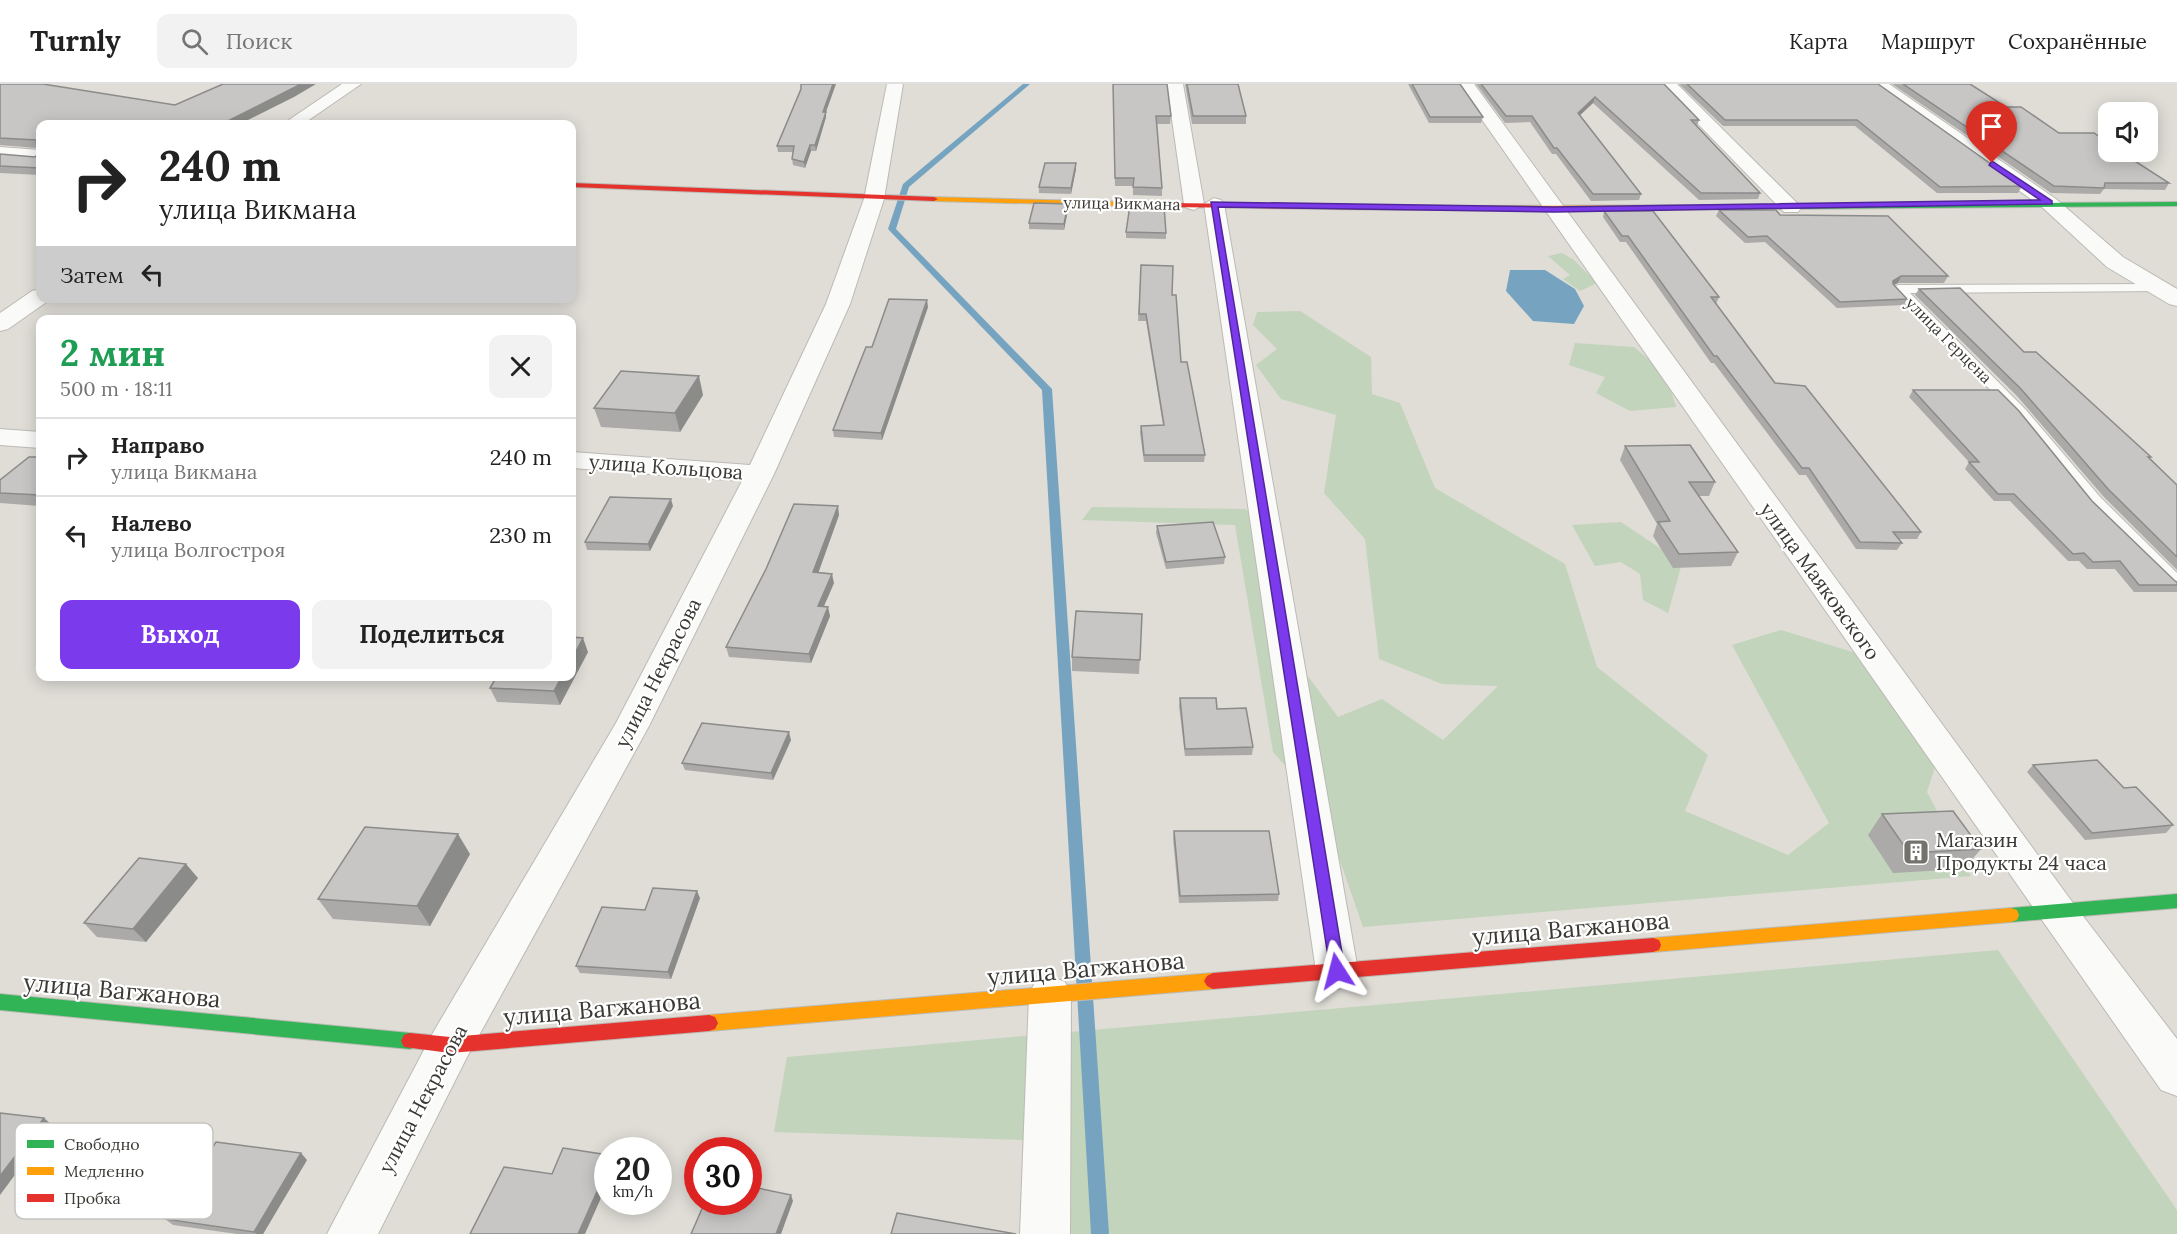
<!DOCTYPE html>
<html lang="ru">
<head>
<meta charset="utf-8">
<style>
	:root { --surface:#fff; --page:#f2f2f2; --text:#222; --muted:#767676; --line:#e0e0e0; --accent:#7c3aed }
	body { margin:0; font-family:Lora,serif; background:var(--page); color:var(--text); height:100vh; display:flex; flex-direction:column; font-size:22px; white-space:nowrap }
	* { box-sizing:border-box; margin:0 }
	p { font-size:20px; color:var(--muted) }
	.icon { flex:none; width:33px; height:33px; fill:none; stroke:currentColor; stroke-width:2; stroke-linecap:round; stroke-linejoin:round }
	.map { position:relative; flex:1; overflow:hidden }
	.side { position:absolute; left:36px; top:231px; width:540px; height:366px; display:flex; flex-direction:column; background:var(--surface); border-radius:12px; box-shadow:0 3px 15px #0003 }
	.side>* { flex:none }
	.guide { position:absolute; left:36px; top:36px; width:540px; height:183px; border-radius:12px; box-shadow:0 3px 15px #0003; background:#fff; color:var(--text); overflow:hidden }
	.buttons { position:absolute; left:2098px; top:18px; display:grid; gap:12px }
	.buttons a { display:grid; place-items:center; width:60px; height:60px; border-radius:12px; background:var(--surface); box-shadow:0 3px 15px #0003; font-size:30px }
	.speed { position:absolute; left:594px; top:1053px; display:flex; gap:12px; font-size:30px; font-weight:700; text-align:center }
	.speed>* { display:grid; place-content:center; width:78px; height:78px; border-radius:50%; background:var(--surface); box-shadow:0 3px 15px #0003; line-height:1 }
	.speed small { font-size:15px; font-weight:400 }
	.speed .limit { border:9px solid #d22; background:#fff; color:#111 }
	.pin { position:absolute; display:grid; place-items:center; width:51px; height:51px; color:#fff; margin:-62px -26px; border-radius:50% 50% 50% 0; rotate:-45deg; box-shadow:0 0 6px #0007 }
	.pin .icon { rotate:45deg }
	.me { position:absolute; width:66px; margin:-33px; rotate:351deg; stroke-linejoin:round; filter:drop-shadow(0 0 4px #0008) }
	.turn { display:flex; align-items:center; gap:21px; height:126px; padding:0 24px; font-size:27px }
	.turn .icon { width:78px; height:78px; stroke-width:2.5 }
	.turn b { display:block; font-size:42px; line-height:51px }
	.then { display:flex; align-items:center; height:57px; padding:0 24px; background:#0003; gap:12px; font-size:22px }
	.round { display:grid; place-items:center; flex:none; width:63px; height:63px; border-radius:12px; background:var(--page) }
	.overview { display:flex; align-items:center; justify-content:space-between; height:102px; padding:0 24px }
	h1 { font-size:36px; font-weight:700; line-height:45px; color:#1e9e55 }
	.primary-button { display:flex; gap:12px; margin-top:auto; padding:12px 24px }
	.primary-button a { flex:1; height:69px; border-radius:12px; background:var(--accent); color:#fff; font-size:24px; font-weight:700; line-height:69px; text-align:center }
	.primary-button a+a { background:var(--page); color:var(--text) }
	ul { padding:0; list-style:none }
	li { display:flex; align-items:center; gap:18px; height:78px; padding:0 24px; border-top:2px solid var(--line) }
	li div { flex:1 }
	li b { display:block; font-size:22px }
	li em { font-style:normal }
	header { display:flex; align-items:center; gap:36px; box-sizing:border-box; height:84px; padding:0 30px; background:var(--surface); border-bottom:2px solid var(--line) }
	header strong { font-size:28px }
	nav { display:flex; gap:33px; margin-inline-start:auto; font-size:21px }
	.search { width:420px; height:54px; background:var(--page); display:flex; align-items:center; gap:15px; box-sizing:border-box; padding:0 21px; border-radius:12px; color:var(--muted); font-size:22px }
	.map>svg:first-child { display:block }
	.green { fill:#c2d4bc }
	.water { fill:#76a4c0 }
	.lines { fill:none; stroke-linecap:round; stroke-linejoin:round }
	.stream { fill:#76a4c0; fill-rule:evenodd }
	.lane-casing { stroke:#bcbab5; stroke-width:2 }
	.street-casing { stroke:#bcbab5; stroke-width:2 }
	.fast-casing { stroke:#bcbab5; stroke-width:2 }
	.slow-casing { stroke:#bcbab5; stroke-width:2 }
	.jam-casing { stroke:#bcbab5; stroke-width:2 }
	.lane { fill:#fafaf9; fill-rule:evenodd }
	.street { fill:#fafaf9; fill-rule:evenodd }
	.fast { fill:#30b455; fill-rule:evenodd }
	.slow { fill:#ff9f0a; fill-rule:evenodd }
	.jam { fill:#e5322d; fill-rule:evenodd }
	.wall { fill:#abaaa9 }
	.shaded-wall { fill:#8b8b8a }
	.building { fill:#c7c6c5; stroke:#8b8b8a; stroke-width:1.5 }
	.route { fill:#7c3aed; stroke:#51269a; stroke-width:1.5 }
	.labels { text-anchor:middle; stroke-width:4.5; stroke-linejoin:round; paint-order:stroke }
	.far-street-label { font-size:16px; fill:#3b3934; stroke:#fff }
	.street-label { font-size:20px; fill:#3b3934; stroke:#fff }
	.poi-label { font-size:20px; fill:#3b3934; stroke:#fff; text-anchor:start }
	.near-street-label { font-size:24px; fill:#3b3934; stroke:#fff }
	.key { fill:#fff; stroke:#c4c4c2; stroke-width:1.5 }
	.key-label { font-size:16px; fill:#3b3934 }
</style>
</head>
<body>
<header>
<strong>Turnly</strong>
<div class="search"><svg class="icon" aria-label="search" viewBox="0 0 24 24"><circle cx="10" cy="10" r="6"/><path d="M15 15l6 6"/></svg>Поиск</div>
<nav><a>Карта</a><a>Маршрут</a><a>Сохранённые</a></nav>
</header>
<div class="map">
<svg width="2177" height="1150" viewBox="0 0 2177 1150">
	<rect width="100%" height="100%" fill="#dfddd6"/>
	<!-- green -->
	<g class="green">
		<path d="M1562,169l12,7 23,23 -17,8 -17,-12 7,-4 -22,-19z"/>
		<path d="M1300,227l71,46 1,37 28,9 35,85 130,76 32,103 111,88 -23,56 103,44 41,-32 -97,-178 49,-15 75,23 79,114 -8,25 44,84 -608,51 -42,-121 -48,-54 -38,-227 -153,-5 10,-13 153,2 20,13 11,111 62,84 44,-18 61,41 55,-54 -56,-2 -63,-25 -14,-120 -41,-46 12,-78 -55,-16 -25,-34 21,-16 -24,-24 4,-13z"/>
		<path d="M1575,259l59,4 32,27 10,33 -46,4 -34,-18 9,-16 -36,-12z"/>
		<path d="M1621,438l61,41 -14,50 -25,-13 -3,-26 -19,-12 -26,4 -23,-41z"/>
		<path d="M1998,866l179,260v24h-1119l-3,-93 -281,-9 13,-75z"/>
	</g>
	<!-- water -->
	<path class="water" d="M1510,186h35l30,19 9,17 -10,18 -41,-3 -27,-30z"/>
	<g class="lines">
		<!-- stream -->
		<path class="stream" d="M1023,0h7l-121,103 -13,42 156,160 57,845h-18l-49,-844 -154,-161 15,-45z"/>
		<defs>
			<path id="lane" d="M2160,200l7,4 -2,3 -255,2 116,117 75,88 76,75v16l-6,-2 -82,-81 -73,-90 -125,-127 7,-4z"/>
			<g id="street">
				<path d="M342,0h19l-58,40h-20z"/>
				<path d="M887,0h16l-19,115 -34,105 -76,170 -125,252 -183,333 -88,175h-51l107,-203 182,-308 126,-242 -170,-13v-16l178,13 76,-161 38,-105z"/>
				<path d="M1167,0h16l21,120 10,-6 7,2 3,4 134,767 -6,13 -15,5 -15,-5 -6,-13 -112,-767 -10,6 -7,-2 -3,-4z"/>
				<path d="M1457,0h17l596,815 107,140v57l-16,-6z"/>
				<path d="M1659,0h18l121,120 3,4 -3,4h-14z"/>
				<path d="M1870,0h19l167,115 67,58 54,32v17l-8,-2 -62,-37 -65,-60z"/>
				<path d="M0,63l40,3v12l-40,-3z"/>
				<path d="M40,205v9h10l-2,3 -40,28 -8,2v-18l32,-22z"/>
				<path d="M0,345l40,3v16l-40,-3z"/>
				<path d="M1050,892l15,6 6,13 -1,239h-50l9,-239 6,-13z"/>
			</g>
			<g id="fast">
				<path d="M2177,118v4l-394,3 -4,-2 4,-2z"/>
				<path d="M2177,810v14l-166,14 -6,-2 -2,-5 2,-5 6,-2z"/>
				<path d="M0,910l410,39 6,2 3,6 -3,6 -6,2 -410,-39z"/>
			</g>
			<g id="slow">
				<path d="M931,113l238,6 4,2 -4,2 -235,-6h-3z"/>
				<path d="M1783,121h3v4l-384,1 -4,-2 4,-2z"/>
				<path d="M2011,824l6,2 2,5 -2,5 -6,2 -358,30 -6,-2 -2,-5 2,-5 6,-2z"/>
				<path d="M1213,889l6,3 3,5 -3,5 -6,3 -504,42 -6,-2 -3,-6 3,-6 6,-2z"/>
			</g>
			<g id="jam">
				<path d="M572,99l362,14 4,2 -4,2 -362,-14z"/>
				<path d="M1166,119l236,3 4,2 -4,2 -233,-3h-3z"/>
				<path d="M1653,854l6,2 2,5 -2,5 -6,2 -440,37 -6,-3 -3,-5 3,-5 6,-3z"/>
				<path d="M709,931l6,2 3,6 -3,6 -6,2 -259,22 -46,-6 -3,-6 3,-6 6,-2 40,4z"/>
			</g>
		</defs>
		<!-- lane casing -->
		<use href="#lane" class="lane-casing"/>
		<!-- street casing -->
		<use href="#street" class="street-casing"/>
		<!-- fast casing -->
		<use href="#fast" class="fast-casing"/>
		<!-- slow casing -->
		<use href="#slow" class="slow-casing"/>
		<!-- jam casing -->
		<use href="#jam" class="jam-casing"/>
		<!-- lane -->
		<use href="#lane" class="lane"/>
		<!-- street -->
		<use href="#street" class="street"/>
		<!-- fast -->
		<use href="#fast" class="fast"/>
		<!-- slow -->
		<use href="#slow" class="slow"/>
		<!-- jam -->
		<use href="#jam" class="jam"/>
	</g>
	<!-- wall -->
	<g class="wall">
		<path d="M0,0l175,21 119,-8 -254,27v51l-40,-2v-19l35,3 3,-3 -1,-6 -37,-3z"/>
		<path d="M1113,0l58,32 -1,8h-13l5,64v8l-29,-1v-9h-18z"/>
		<path d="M1185,0h53l8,32v8h-54z"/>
		<path d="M1408,0h52l23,33 -2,6h-52z"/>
		<path d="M1476,0h188l35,36 -2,6 63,67 -2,6 -59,1 -106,-97 -13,12 61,79 -2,6 -48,1 -35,-47h-4l-22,-32 -25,1z"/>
		<path d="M1679,0h199l144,102 -4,7h-81l-82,-67h-132z"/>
		<path d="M1892,0h78l36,23 53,26 110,50 -4,7 -61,-1 -4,5 -49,-1z"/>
		<path d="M826,28v5l-10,34h-5l-6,17 -12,-3 -1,-6 1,-7h-15l-1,-6z"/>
		<path d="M1076,79v6l-5,25 -32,-1v-6z"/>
		<path d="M1068,120v6l-4,20 -35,-1v-6z"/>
		<path d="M1719,126l61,5 168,61 -4,7h-46l-5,2 14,14 -3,6 -67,3 -72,-66 -20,1 -29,-27z"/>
		<path d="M1604,127l115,86 -3,7 59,79 146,149 -4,7h-18l3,4 -5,7 -41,-1 -50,-74h-7l-85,-112h-3l-85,-121h-6l-17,-25z"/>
		<path d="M1126,148l40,1v6l-40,-1z"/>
		<path d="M1141,181l31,30 9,67 24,93 -1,7h-60l-4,-29 1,-7 22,-1 -17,-104h-8z"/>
		<path d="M1919,205l105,63 127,105 -1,1 27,27v85l-74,-74 -86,-100 -102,-101z"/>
		<path d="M928,223l-46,133 -48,-3 -1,-7 39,-83z"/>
		<path d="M1913,306l179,111 85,84v7h-43l-19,-23h-28l-8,-8h-11l-58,-60h-16l-29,-32 4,-7 -60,-65z"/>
		<path d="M703,311l-23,37 -79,-5 -7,-19z"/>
		<path d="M1625,362l90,36 -6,14h-10l39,56 -7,14 -58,2 -20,-32 4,-12 -37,-64z"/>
		<path d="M40,373v49l-40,-3v-23z"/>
		<path d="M673,422l-23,45 -63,-1 -2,-8z"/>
		<path d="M839,431l-21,58 16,10 -10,23 6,10 -19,47 -82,-6 -3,-10z"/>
		<path d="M1157,442l68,31 -1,7 -58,5 -10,-36z"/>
		<path d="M1142,530l-3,60 -67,-3v-14z"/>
		<path d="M588,568l-28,53 -63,-3 -7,-14z"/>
		<path d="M1180,614l37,11 36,38 -1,8 -67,1 -6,-50z"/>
		<path d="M791,656l-18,40 -88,-10 -3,-7z"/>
		<path d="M2033,681l91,23 49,37 -7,8 -81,7 -58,-68z"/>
		<path d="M1882,730l99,35 -17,20 -71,4 -25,-38z"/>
		<path d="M1174,747l105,63 -1,7 -99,2 -6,-65z"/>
		<path d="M470,770l-40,72 -97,-7 -15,-20z"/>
		<path d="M198,794l-52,64 -49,-5 -13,-14z"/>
		<path d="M700,814l-29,81 -91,-6 -4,-7 69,-56z"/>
		<path d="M307,1076l-44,74h-26l-64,-9 -8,-6z"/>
	</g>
	<!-- shaded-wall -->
	<g class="shaded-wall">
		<path d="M301,0h15l-22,13 -54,27h-18z"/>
		<path d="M833,0h3l-10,28v5l-10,34 -1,-6 8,-33z"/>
		<path d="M1595,13l-2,6 -17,16 2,-6z"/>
		<path d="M810,61l1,6 -6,17 -1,-6z"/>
		<path d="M1076,79v6l-5,25v-6z"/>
		<path d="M1068,120v6l-4,20v-6z"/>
		<path d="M1901,192l-3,7 -8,4 3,-6z"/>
		<path d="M927,216l1,7 -46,133 -1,-7z"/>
		<path d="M699,292l4,19 -23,37 -5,-19z"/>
		<path d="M671,415l2,7 -23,45 -2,-7z"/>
		<path d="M838,422l1,9 -24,67 -2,-10z"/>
		<path d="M832,490l2,9 -14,32 -2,-9z"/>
		<path d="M828,523l2,9 -19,47 -2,-9z"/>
		<path d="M583,554l5,14 -28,53 -6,-14 8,-15h10v-17z"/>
		<path d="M789,648l2,8 -18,40 -2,-7z"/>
		<path d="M458,750l12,20 -40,72 -13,-20z"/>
		<path d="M186,780l12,14 -52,64 -13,-13z"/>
		<path d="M697,807l3,7 -29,81 -3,-7z"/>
		<path d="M44,1034l8,7 -52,70v-19z"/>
		<path d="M301,1069l6,7 -44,74h-6l-3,-2z"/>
		<path d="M608,1083v15l-23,52h-7z"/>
		<path d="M791,1111l2,6 -12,33h-5z"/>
	</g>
	<!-- building -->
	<g class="building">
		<path d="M0,0h43l132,21 48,-21h78l-79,40h-182v44l-40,-2v-12l35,3 3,-3 -2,-14 -36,-2z"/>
		<path d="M801,0h32l-10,28h3l-11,33h-5l-6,17 -12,-3 2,-13h-17l24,-57z"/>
		<path d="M1113,0h54l4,32h-15l6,72 -29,-1 1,-9h-19z"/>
		<path d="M1187,0h51l8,32h-53z"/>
		<path d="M1412,0h48l23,33h-53z"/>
		<path d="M1481,0h183l35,36h-8l69,73h-59l-106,-96 -17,16 63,81h-48l-36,-46h-3l-22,-32h-26z"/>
		<path d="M1687,0h191l144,102 -82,1 -83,-67h-132z"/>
		<path d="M1903,0h67l36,23h15l38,26h35l15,10v9h12l48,31h-64l-1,5 -50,-2z"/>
		<path d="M1045,79h31l-5,25 -32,-1z"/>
		<path d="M1034,119l34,1 -4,20 -35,-1z"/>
		<path d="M1130,121l34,1 2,27 -40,-1z"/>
		<path d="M1719,126h57l4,5 108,1 60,60h-47l-8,5v3l14,15 -67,3 -73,-66 -19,1z"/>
		<path d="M1604,127h49l66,86h-8l64,86 30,3 116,146h-28l9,11 -42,-1 -51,-74h-7l-85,-112h-3l-86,-120h-6z"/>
		<path d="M1141,181l32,1 -1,29h4l5,67h6l18,93h-61l-3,-29 23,-1 -18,-111h-7z"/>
		<path d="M1960,204l64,64h12l115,105h-3l29,28v72l-69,-68 -87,-100 -102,-100z"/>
		<path d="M889,215l38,1 -46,133 -48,-3 33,-83h6z"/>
		<path d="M621,287l78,5 -24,37 -81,-5z"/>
		<path d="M1913,306h85l21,21 73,90 83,80 2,1v3h-38l-19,-24 -27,1 -9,-9 -11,1 -59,-60h-16l-29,-32h10z"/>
		<path d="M1690,361l25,37h-26l49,70 -59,2 -21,-32 12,-1 -45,-75z"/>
		<path d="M29,373h11v38l-40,-2v-13z"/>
		<path d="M610,413l61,2 -23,45 -63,-2z"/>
		<path d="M794,420l44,2 -25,66 19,2 -14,32 10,1 -19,47 -83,-7 40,-78z"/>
		<path d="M1213,438l12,35 -59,5 -9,-36z"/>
		<path d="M1076,527l66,3 -2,46 -68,-3z"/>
		<path d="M572,553l11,1 -11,21z"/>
		<path d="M497,592h65l-8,15 -64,-3z"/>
		<path d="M1180,614h36l1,11 29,-1 7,39 -68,2z"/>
		<path d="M702,639l87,9 -18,41 -89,-10z"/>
		<path d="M2097,676l27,28 12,-1 37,38 -81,8 -59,-68z"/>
		<path d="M1953,727l28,38 -72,4 -27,-39z"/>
		<path d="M365,743l93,7 -41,72 -99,-7z"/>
		<path d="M1174,747h95l10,63 -99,2z"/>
		<path d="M139,774l47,6 -53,65 -49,-6z"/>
		<path d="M653,804l44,3 -29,81 -92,-6 26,-59 43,3z"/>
		<path d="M0,1029l44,5 -44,58z"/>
		<path d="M216,1058l85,11 -47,79 -89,-13z"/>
		<path d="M563,1064l45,7v12l-30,67h-108l34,-67 48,7z"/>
		<path d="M748,1102l43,9 -15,39h-85l14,-32h43z"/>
		<path d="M897,1129l119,21h-125z"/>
	</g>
	<!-- route -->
	<path class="route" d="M1992,77l60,40v3l-498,8 -336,-5 127,764 -2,5 -6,2 -6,-2 -120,-774 343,5 486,-7 -51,-35z"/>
	<!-- icons -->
	<defs>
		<symbol id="building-square" viewBox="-11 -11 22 22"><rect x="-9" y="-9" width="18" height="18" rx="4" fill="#74726d" stroke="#fff"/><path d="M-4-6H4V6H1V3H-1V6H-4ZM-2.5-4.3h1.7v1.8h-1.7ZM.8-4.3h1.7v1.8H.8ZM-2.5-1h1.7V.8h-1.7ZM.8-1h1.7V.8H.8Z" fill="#fff"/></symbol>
	</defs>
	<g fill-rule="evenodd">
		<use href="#building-square" x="1901" y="753" width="30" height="30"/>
	</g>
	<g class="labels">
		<!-- far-street labels -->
		<g class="far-street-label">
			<text transform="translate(1122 119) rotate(1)" y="6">улица Викмана</text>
			<text transform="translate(1949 256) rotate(45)" y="6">улица Герцена</text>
		</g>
		<!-- street labels -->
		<g class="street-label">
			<text transform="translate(666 383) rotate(4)" y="7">улица Кольцова</text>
			<text transform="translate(1820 497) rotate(54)" y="7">улица Маяковского</text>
			<text transform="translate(658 589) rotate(-63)" y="7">улица Некрасова</text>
			<text transform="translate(423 1015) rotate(-62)" y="7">улица Некрасова</text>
		</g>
		<!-- poi labels -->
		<g class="poi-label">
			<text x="1936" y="763">Магазин<tspan x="1936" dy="23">Продукты 24 часа</tspan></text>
		</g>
		<!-- near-street labels -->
		<g class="near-street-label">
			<text transform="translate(1571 845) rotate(-5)" y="8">улица Вагжанова</text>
			<text transform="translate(1086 885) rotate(-5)" y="8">улица Вагжанова</text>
			<text transform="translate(122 907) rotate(5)" y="8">улица Вагжанова</text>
			<text transform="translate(602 925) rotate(-5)" y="8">улица Вагжанова</text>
		</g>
	</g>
	<!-- legend -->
	<rect x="15" y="1039" width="198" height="96" rx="9" class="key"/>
	<rect x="27" y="1056" width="27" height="8" fill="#30b455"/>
	<rect x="27" y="1083" width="27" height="8" fill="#ff9f0a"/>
	<rect x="27" y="1110" width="27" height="8" fill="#e5322d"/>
	<g class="key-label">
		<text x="64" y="1066">Свободно</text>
		<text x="64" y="1093">Медленно</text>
		<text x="64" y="1120">Пробка</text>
	</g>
</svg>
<div class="buttons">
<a><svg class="icon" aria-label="sound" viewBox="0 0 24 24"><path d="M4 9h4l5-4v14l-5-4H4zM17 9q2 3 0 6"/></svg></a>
</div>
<div class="speed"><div>20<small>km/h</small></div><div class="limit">30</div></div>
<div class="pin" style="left:1992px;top:79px;background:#d93025"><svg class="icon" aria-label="arrive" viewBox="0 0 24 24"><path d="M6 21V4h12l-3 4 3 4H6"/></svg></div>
<svg class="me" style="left:1337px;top:887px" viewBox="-20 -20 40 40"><path d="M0-17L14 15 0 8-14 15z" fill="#7c3aed" stroke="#fff" stroke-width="4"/></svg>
<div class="guide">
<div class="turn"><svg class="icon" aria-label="right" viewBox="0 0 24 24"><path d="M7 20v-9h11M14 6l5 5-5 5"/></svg><div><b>240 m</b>улица Викмана</div></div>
<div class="then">Затем<svg class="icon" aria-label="left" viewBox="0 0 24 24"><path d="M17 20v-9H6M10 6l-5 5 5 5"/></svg></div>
</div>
<section class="side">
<div class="overview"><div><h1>2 мин</h1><p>500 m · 18:11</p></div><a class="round"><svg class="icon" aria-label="close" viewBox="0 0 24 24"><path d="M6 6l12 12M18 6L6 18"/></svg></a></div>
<ul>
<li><svg class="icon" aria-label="right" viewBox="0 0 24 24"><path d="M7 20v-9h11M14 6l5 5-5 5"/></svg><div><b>Направо</b><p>улица Викмана</p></div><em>240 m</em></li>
<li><svg class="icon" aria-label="left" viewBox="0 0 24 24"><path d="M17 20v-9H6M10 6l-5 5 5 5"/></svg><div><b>Налево</b><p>улица Волгостроя</p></div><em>230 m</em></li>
</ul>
<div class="primary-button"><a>Выход</a><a>Поделиться</a></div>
</section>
</div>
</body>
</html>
